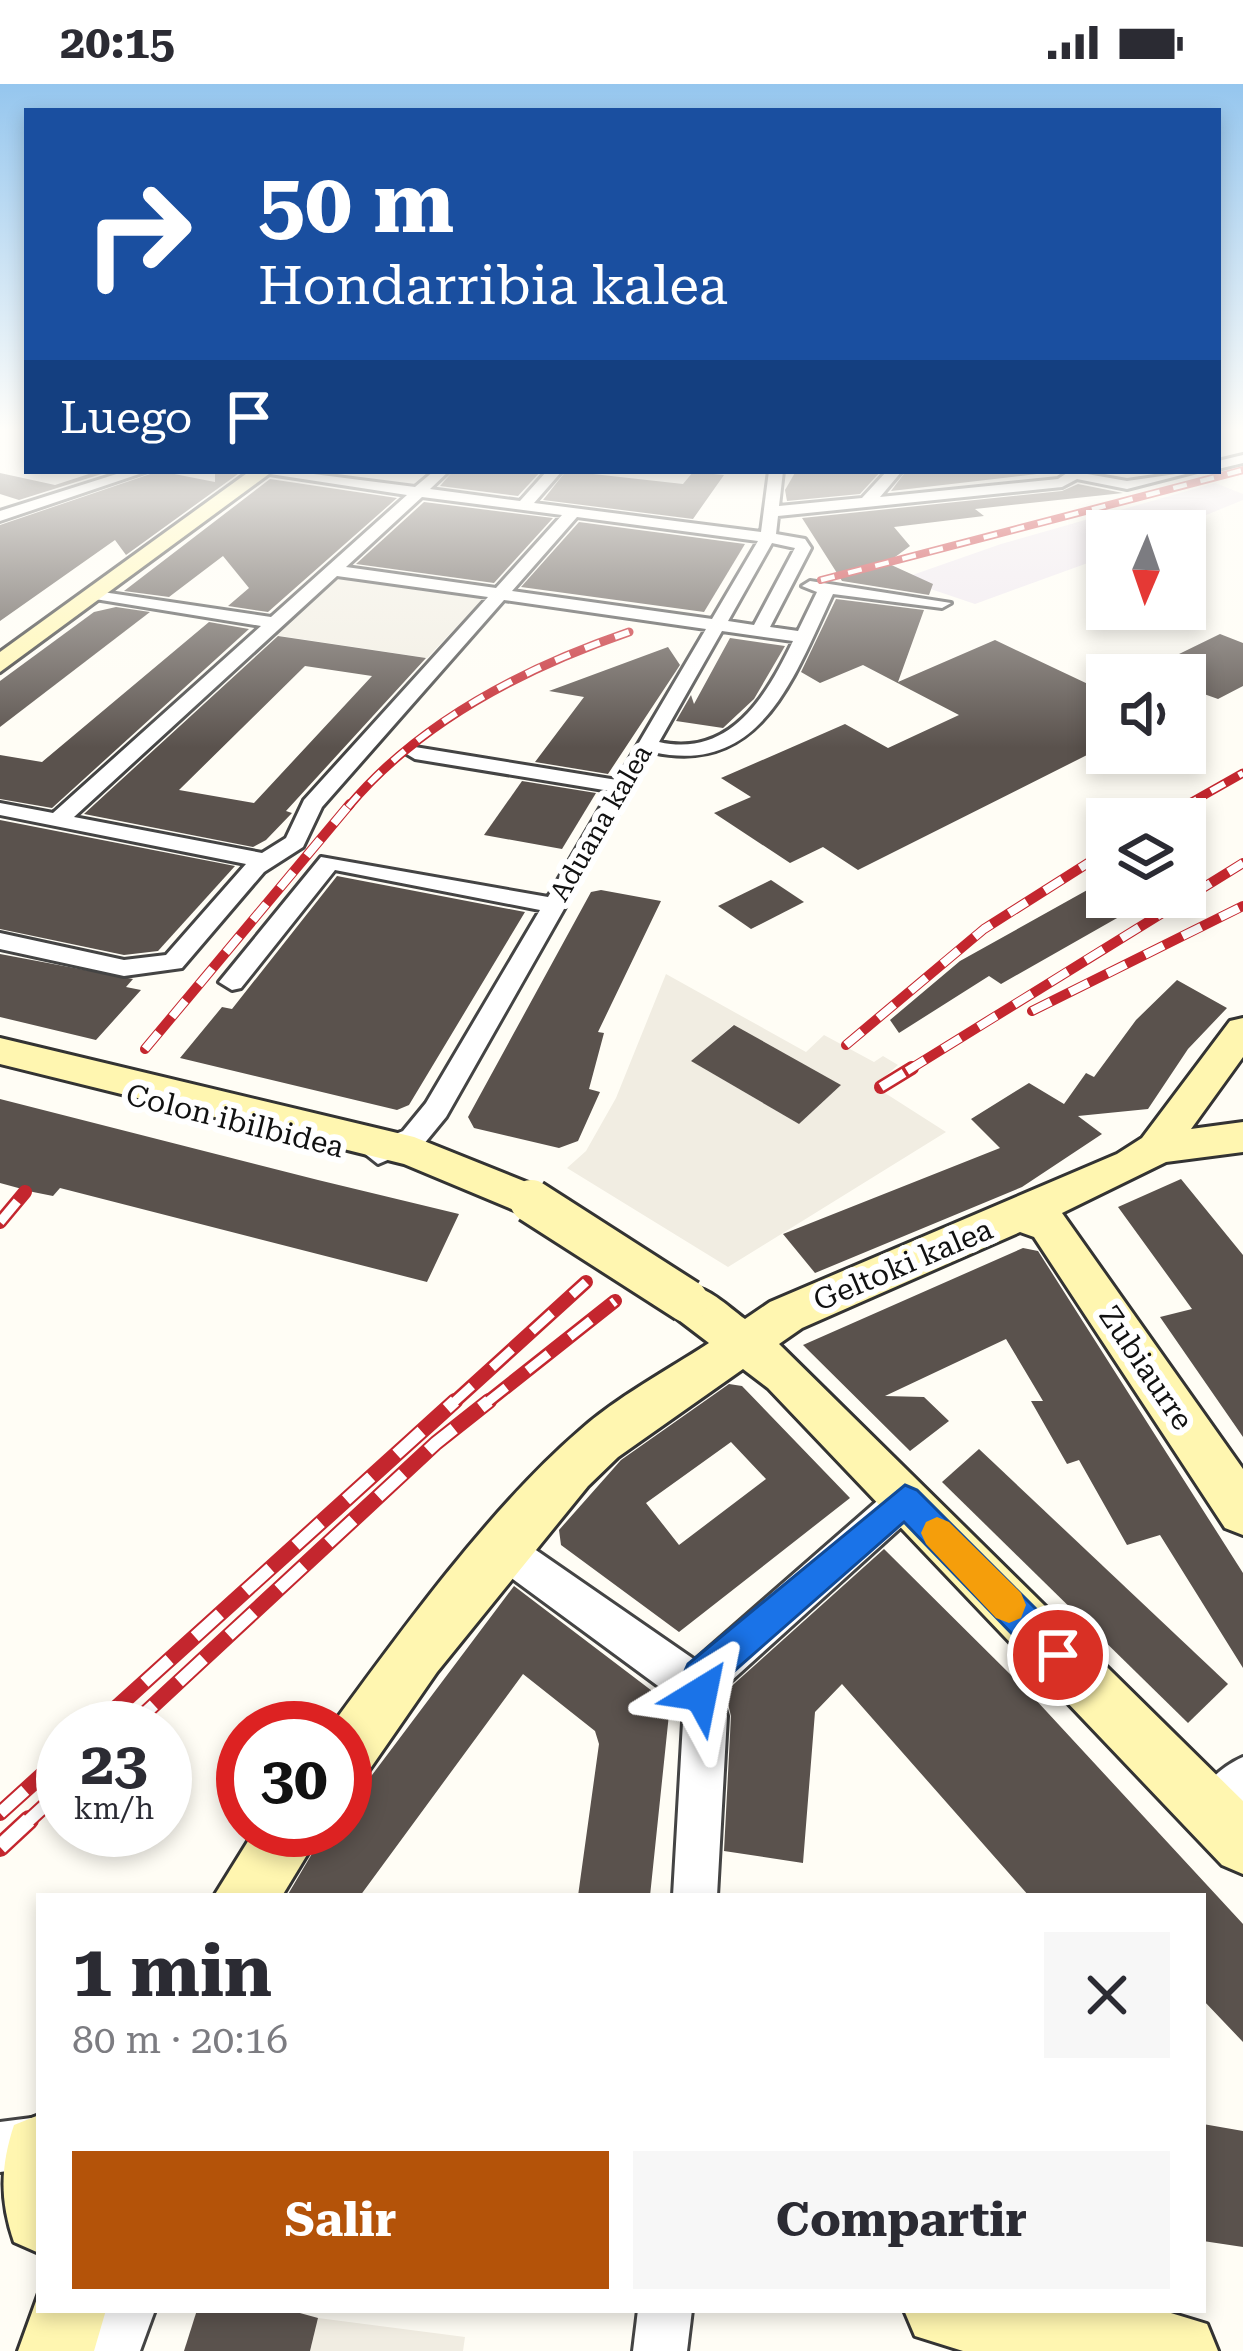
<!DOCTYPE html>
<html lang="es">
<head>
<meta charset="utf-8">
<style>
	:root { --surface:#fff; --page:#f7f7f7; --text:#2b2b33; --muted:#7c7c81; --accent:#b45309 }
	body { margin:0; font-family:"Roboto Serif",serif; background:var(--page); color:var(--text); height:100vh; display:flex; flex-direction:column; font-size:45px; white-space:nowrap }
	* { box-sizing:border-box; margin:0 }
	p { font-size:39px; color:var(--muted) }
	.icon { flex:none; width:66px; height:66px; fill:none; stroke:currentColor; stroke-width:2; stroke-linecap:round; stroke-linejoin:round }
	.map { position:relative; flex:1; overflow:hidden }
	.details { position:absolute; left:36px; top:1809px; width:1170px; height:420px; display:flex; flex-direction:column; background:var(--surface); border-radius:0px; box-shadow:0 6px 18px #0003 }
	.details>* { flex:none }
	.guide { position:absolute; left:24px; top:24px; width:1197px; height:366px; border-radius:0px; box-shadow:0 6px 18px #0003; background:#1a4fa0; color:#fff; overflow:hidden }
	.needle { width:78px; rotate:182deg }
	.buttons { position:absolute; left:1086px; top:426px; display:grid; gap:24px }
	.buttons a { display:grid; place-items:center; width:120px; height:120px; border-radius:0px; background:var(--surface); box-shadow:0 6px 18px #0003; font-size:60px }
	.speed { position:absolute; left:36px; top:1617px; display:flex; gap:24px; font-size:60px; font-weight:700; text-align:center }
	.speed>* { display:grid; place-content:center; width:156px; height:156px; border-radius:50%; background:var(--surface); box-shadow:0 6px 18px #0003; line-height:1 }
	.speed small { font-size:30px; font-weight:400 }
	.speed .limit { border:18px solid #d22; background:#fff; color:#111 }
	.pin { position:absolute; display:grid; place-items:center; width:102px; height:102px; color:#fff; margin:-51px; border:6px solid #fff; border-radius:50%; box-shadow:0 3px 12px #0007 }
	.me { position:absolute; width:132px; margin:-66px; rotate:35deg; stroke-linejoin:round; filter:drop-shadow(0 0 9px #0008) }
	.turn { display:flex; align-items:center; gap:42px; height:252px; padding:0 36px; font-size:54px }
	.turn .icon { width:156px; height:156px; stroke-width:2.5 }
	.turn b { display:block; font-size:84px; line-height:102px }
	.then { display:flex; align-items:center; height:114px; padding:0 36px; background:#0003; gap:24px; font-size:45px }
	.round { display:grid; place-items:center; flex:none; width:126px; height:126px; border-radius:0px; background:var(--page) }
	.overview { display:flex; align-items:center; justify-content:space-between; height:204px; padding:0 36px }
	h1 { font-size:72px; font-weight:700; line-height:90px }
	.action { display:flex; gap:24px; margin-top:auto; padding:24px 36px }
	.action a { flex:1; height:138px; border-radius:0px; background:var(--accent); color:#fff; font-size:48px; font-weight:700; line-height:138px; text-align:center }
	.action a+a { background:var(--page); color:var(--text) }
	.status { display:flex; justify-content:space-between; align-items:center; height:84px; padding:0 60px; background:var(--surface); direction:ltr }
	.status svg { height:33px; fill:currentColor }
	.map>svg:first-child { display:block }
	.industrial { fill:#eee6ef }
	.plaza { fill:#f1ede2; fill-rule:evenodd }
	.building { fill:#5a524d; fill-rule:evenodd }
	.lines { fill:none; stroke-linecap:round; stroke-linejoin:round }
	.street-casing { stroke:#444; stroke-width:6 }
	.secondary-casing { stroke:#333; stroke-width:6 }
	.street { fill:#fff; fill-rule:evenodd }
	.secondary { fill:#fff6b0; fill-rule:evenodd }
	.rail-far5-casing { stroke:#c4262e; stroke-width:8 }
	.rail-far4-casing { stroke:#c4262e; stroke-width:9 }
	.rail-far3-casing { stroke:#c4262e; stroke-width:10 }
	.rail-far2-casing { stroke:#c4262e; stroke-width:14 }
	.rail-far1-casing { stroke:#c4262e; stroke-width:16 }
	.rail-casing { stroke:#c4262e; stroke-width:20 }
	.rail-far5 { stroke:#fff; stroke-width:4.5; stroke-dasharray:14; stroke-linecap:butt }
	.rail-far4 { stroke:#fff; stroke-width:6; stroke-dasharray:16; stroke-linecap:butt }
	.rail-far3 { stroke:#fff; stroke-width:8; stroke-dasharray:21; stroke-linecap:butt }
	.rail-far2 { stroke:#fff; stroke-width:9; stroke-dasharray:27; stroke-linecap:butt }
	.rail-far1 { stroke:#fff; stroke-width:12; stroke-dasharray:34; stroke-linecap:butt }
	.rail { stroke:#fff; stroke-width:15; stroke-dasharray:44; stroke-linecap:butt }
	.secondary-bridge-casing { stroke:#333; stroke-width:48; stroke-linecap:butt }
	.secondary-bridge { stroke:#fff6b0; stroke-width:42 }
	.route { fill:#1a73e8; stroke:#114b97; stroke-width:3 }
	.slow { fill:#f59e0b }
	.labels { text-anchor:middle; stroke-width:12; stroke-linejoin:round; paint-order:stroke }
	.far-street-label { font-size:27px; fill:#111; stroke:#fff }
	.street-label { font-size:30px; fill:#111; stroke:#fff }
</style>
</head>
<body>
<div class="status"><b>20:15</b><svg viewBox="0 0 49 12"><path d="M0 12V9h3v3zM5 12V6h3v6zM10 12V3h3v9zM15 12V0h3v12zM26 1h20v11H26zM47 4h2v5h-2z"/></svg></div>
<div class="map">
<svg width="1243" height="2267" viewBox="0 0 1243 2267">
	<rect width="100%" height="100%" fill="#fffdf5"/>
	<!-- industrial -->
	<path class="industrial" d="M1215,399l28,11v6l-76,31h-60v25l-132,48 -74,-25 100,-35z"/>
	<!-- plaza -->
	<g class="plaza">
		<path d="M329,493l154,22 -56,59 -159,-24z"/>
		<path d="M666,890l140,78 18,-17 50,27 9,-6 15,9 -24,21 72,46 -218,135 -161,-99 19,-17 30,-53zM733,941l107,60v1l-41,38 -107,-63z"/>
		<path d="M318,2234l147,19 -2,14h-153z"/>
	</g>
	<!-- building -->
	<g class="building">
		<path d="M98,387h13l-92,29 -19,-6v-21l55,12z"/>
		<path d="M159,387l56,11v-11h27l-116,84 -11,-15 -115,81v-96z"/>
		<path d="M453,387h88l-23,25 -78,-10z"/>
		<path d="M566,387l117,13 10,-12 31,3 -31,44 -150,-19z"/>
		<path d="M796,387h85l-21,23 -73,7 -2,-11z"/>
		<path d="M906,387h156l-171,20z"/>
		<path d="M270,395l127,19 -129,114 -40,-6 21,-18 -26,-32 -54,41 -45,-6z"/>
		<path d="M1078,400l45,9 -148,16 9,7 -90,11 16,19 -23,17 46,21 -4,11 -87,-14 -40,-63 260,-27z"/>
		<path d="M424,418l129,16 -59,65 -138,-19z"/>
		<path d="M579,438l166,22 -41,68 -183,-25z"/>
		<path d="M836,515l88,11 -26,72 97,-42 112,53v52l-249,125 -35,-23 -33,16 -76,-50 37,-16 -30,-19 124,-54 43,24 71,-33 -96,-50 -43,18 -19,-11z"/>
		<path d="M116,523l34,5 -150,115v-46l94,-69z"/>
		<path d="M209,538l40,7 -197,179 -52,-9v-44l42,7z"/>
		<path d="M1220,550l23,9v43l-25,13 -14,-5 -19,10v-29h-49z"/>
		<path d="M278,552l148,22 -140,153 6,2 -26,27 -13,7 -169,-33zM305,582l67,10 -118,127 -75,-13z"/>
		<path d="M730,554l55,8 -31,53 -31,29 -47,-7 15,-26 3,9z"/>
		<path d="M668,563l12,18 -72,109 -73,-12 49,-65 -35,-6z"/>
		<path d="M522,697l74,12 -34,56 -78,-14z"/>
		<path d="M0,736l235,46 -77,85 -34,4 -124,-26z"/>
		<path d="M337,792l188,36 -116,193 -12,5 -217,-52 42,-51 10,2z"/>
		<path d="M1107,795v18h47l-153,87 -12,-8 -90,57 -9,-13 70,-59z"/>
		<path d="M771,796l33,22 -53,27 -33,-23z"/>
		<path d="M601,806l60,11 -63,131 6,1 -15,56 11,3 -22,49 -19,7 -85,-20 -6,-11 123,-225z"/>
		<path d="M0,870l133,25 -7,8 15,3 -45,50 -96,-23z"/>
		<path d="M1177,896l50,28 -39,41 -40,60 -70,7 24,18 -80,53 -207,86 -32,-39 217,-86 -29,-29 58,-36 35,21 22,-31 8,4 42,-57z"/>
		<path d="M734,941l107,60 -42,39 -108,-63z"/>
		<path d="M0,1015l318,81 141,34 -32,68 -367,-94 -7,8 -20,-4 -33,-9z"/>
		<path d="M1181,1095l62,76v182l-83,-120 32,-8 -74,-102z"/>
		<path d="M1023,1164l15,3 205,322v95l-83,-133 -33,10 -48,-85 -12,4 -36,-63h12l-37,-62 -121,57 39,1 25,24 -39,30 -107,-106z"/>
		<path d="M729,1300l13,2 108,112 -171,134 -118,-87 -2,-15 62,-70zM731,1358l35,37 -87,66 -33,-42z"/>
		<path d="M979,1365l249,235 -40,39 -246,-241z"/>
		<path d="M884,1465l151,150 208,225v118l-40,-42v-104h-174l-187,-212 -27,28 -12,151 -79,-12 7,-135 -6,-24z"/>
		<path d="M514,1502l150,114 5,14 -19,182h-72l21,-152 -4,-13 -72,-57 -163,222h-73l39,-66h19v-29l24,-22z"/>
		<path d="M1203,2040l40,7v116l-40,-6z"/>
		<path d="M197,2226h92l29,8 -8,33h-126z"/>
	</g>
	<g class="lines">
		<defs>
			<g id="street">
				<path d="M1243,371v8l-25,6v-8z"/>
				<path d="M126,387h22l-148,50v-10z"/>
				<path d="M250,387h40l125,16 19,-16h15l-19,18 90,12 27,-30h15l-28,32 227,29 8,-61h14l-4,35 83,-8 25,-27h15l-22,26 178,-18 12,-8 57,10 70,-10 -70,18 -50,-10 -15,8 -284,29 -2,18 29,5 6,9 -41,79 28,4 19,-39 -15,-6 8,-5 141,22 -9,5 -109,-14c-38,80 -71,183 -180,158l-207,365 -23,28 -45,19 -14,-11 4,-8 35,-14 23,-28 114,-193 -205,-40 -94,118 -9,2 -13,-8 102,-125 227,40 62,-106 -195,-32 -10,-6 10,-6 202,33 89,-151 -202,-29 -182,207 -19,40 -39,25 -82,96 -58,8 -124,-27v-16l124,27 42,-5 80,-91 -246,-49v-12l53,10 208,-187 -166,-27 -8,-5 2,-4 182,27 136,-122zM422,413l140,18 -66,73 -150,-21zM577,433l181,24 -46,78 -200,-28zM772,459l23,5 -41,77 -26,-4zM337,492l151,21 -184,203 -18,38 -24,15 -188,-36zM722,547l71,10c-27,56 -63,117 -134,101z"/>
				<path d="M905,1399l13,5 5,12 -5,12 -198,179 7,25 -10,180h-44l11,-191 -193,-142 -6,-13 6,-13 13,-5 13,5 178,123 197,-172z"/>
				<path d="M1243,1673v51l-17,18 -15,6 -15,-6 -6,-15c9,-23 30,-44 53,-54z"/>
				<path d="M39,2033v50l-39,5v-50z"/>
				<path d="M101,2226h54l-15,41h-54z"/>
				<path d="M638,2226h54l-5,41h-54z"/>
			</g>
			<g id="secondary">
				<path d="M250,387h23l-273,201v-20z"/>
				<path d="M1243,934v39l-52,72 52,-7v30l-77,10 -104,51 181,256v66l-18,-7 -191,-291 -14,-5 -218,96 -23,16 464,457v73l-21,-9 -454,-477 -25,-19 -125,88 -30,29 -151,186 -72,104 -20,9v-57h-15c70,-96 160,-220 249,-297 38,-34 87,-60 130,-88l-38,-29 -6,-13 6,-13c30,-10 51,14 74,31l25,-17 347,-148 25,-16 88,-117z"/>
				<path d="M0,954l414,99 132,53 6,11 -6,11 -15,5 -127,-53 -404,-100z"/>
				<path d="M255,1746h67l-40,66h-68z"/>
				<path d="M39,2031v138l-25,-11c-14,-41 -14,-75 0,-117z"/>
				<path d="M39,2209v17h67l-12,41h-76z"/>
				<path d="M904,2226h257l46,14 11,27h-255l-48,-15z"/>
			</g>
		</defs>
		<!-- street casing -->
		<use href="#street" class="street-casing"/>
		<!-- secondary casing -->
		<use href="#secondary" class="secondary-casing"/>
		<!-- street -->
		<use href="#street" class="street"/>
		<!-- secondary -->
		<use href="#secondary" class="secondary"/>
		<defs>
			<path id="rail-far5" d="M821,496l422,-110"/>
			<g id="rail-far4">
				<path d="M348,723c72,-86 176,-139 281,-175"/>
				<path d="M1183,723l60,-34"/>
			</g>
			<g id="rail-far3">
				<path d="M1163,735l26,-15"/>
				<path d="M1032,927l211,-105"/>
				<path d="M846,961l138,-116 123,-78"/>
				<path d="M145,965l205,-245"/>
				<path d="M907,987l336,-208"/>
			</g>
			<g id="rail-far2">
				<path d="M881,1003l31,-19"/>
				<path d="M0,1138l25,-30"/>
				<path d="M452,1320l134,-122"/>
				<path d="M485,1320l130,-103"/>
			</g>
			<g id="rail-far1">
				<path d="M94,1644l361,-327"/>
				<path d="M129,1644l307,-285 53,-42"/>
				<path d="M0,1729l63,-57"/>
				<path d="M26,1739l37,-34"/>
			</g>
			<path id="rail" d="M0,1763l29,-27"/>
		</defs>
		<!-- rail-far5 casing -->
		<use href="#rail-far5" class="rail-far5-casing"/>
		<!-- rail-far4 casing -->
		<use href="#rail-far4" class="rail-far4-casing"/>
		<!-- rail-far3 casing -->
		<use href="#rail-far3" class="rail-far3-casing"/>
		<!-- rail-far2 casing -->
		<use href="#rail-far2" class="rail-far2-casing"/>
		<!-- rail-far1 casing -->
		<use href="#rail-far1" class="rail-far1-casing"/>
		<!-- rail casing -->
		<use href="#rail" class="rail-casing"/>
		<!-- rail-far5 -->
		<use href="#rail-far5" class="rail-far5"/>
		<!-- rail-far4 -->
		<use href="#rail-far4" class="rail-far4"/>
		<!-- rail-far3 -->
		<use href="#rail-far3" class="rail-far3"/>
		<!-- rail-far2 -->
		<use href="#rail-far2" class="rail-far2"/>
		<!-- rail-far1 -->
		<use href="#rail-far1" class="rail-far1"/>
		<!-- rail -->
		<use href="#rail" class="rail"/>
		<defs>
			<path id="secondary-bridge" d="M531,1117l156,100"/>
		</defs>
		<!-- secondary-bridge casing -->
		<use href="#secondary-bridge" class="secondary-bridge-casing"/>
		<!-- secondary-bridge -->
		<use href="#secondary-bridge" class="secondary-bridge"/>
	</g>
	<!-- sky -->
	<linearGradient id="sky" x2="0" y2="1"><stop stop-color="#95c6ee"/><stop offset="0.52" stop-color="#fffefa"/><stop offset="1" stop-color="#fffefa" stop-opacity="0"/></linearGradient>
	<rect width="1243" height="664" fill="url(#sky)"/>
	<!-- route -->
	<path class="route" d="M905,1401l12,5 153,153 6,12 -6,13 -12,5 -13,-5 -141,-146 -188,165 -2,20 -13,5 -13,-5 -10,-21 10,-22z"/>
	<!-- slow -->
	<path class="slow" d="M937,1433l12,5 72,71 5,12 -5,13 -12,5 -13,-5 -70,-74 -5,-11 5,-11z"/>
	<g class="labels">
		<!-- far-street labels -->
		<g class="far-street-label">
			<text transform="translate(601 739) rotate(-60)" y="9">Aduana kalea</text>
		</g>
		<!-- street labels -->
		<g class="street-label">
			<text transform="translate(235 1037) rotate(14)" y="10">Colon ibilbidea</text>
			<text transform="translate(903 1181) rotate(-23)" y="10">Geltoki kalea</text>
			<text transform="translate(1146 1284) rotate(56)" y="10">Zubiaurre</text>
		</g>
	</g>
</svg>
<div class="buttons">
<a><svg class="needle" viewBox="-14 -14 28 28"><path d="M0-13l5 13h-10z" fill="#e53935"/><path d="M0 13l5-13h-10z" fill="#7c7c81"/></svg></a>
<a><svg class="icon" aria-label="sound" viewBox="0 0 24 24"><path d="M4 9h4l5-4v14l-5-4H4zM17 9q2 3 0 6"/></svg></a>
<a><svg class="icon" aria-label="layers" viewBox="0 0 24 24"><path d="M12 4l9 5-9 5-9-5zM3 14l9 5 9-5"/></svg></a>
</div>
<div class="speed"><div>23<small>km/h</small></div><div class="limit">30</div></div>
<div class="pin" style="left:1058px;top:1571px;background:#d93025"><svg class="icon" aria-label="arrive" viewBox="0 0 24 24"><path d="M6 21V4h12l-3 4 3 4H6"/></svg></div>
<svg class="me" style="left:701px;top:1610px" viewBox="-20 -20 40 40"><path d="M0-17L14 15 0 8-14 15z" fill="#1a73e8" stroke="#fff" stroke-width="4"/></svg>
<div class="guide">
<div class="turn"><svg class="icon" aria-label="right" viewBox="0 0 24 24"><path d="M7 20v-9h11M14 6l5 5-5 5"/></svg><div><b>50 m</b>Hondarribia kalea</div></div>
<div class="then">Luego<svg class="icon" aria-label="arrive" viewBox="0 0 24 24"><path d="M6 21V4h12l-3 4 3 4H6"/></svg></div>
</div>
<section class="details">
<div class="overview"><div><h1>1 min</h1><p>80 m · 20:16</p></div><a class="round"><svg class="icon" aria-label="close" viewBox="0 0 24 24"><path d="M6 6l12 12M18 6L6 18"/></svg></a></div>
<div class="action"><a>Salir</a><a>Compartir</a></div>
</section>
</div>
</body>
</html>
